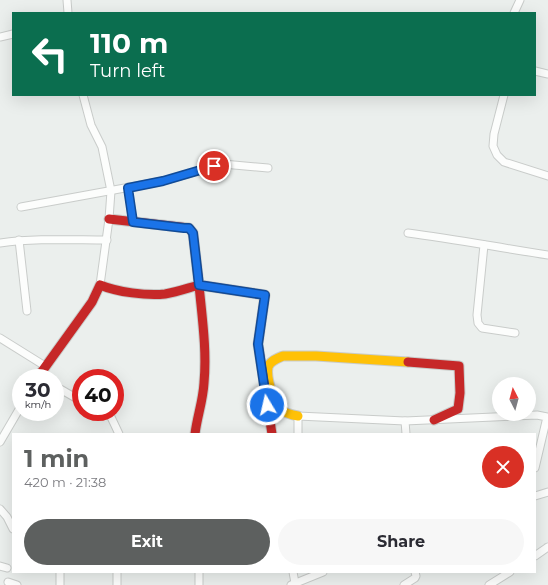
<!DOCTYPE html>
<html lang="en">
<head>
<meta charset="utf-8">
<style>
	:root { --surface:#fff; --page:#f7f7f7; --text:#2b2b33; --muted:#7c7c81; --accent:#5d605f }
	body { margin:0; font-family:Montserrat,sans-serif; background:var(--page); color:var(--text); height:100vh; display:flex; flex-direction:column; font-size:15px; white-space:nowrap }
	* { box-sizing:border-box; margin:0 }
	p { font-size:13px; color:var(--muted) }
	.icon { flex:none; width:22px; height:22px; fill:none; stroke:currentColor; stroke-width:2; stroke-linecap:round; stroke-linejoin:round }
	.map { position:relative; flex:1; overflow:hidden }
	.sheet { position:absolute; left:12px; top:433px; width:524px; height:140px; display:flex; flex-direction:column; background:var(--surface); border-radius:0px; box-shadow:0 4px 16px #0002 }
	.sheet>* { flex:none }
	.guide { position:absolute; left:12px; top:12px; width:524px; height:84px; border-radius:0px; box-shadow:0 4px 16px #0002; background:#0b6e4f; color:#fff; overflow:hidden }
	.needle { width:26px; rotate:354deg }
	.fabs { position:absolute; left:492px; top:377px; display:grid; gap:8px }
	.fabs a { display:grid; place-items:center; width:44px; height:44px; border-radius:50%; background:var(--surface); box-shadow:0 4px 16px #0002; font-size:20px }
	.speed { position:absolute; left:12px; top:369px; display:flex; gap:8px; font-size:20px; font-weight:700; text-align:center }
	.speed>* { display:grid; place-content:center; width:52px; height:52px; border-radius:50%; background:var(--surface); box-shadow:0 4px 16px #0002; line-height:1 }
	.speed small { font-size:10px; font-weight:400 }
	.speed .limit { border:6px solid #d22; background:#fff; color:#111 }
	.pin { position:absolute; display:grid; place-items:center; width:34px; height:34px; color:#fff; margin:-17px; border:2px solid #fff; border-radius:50%; box-shadow:0 1px 4px #0007 }
	.me { position:absolute; width:44px; margin:-22px; rotate:351deg; stroke-linejoin:round; filter:drop-shadow(0 0 3px #0008) }
	.turn { display:flex; align-items:center; gap:14px; height:84px; padding:0 12px; font-size:18px }
	.turn .icon { width:52px; height:52px; stroke-width:2.5 }
	.turn b { display:block; font-size:28px; line-height:34px }
	.round { display:grid; place-items:center; flex:none; width:42px; height:42px; border-radius:21px; background:var(--page) }
	.headline { display:flex; align-items:center; justify-content:space-between; height:68px; padding:0 12px }
	h1 { font-size:24px; font-weight:700; line-height:30px; color:var(--accent) }
	.button { display:flex; gap:8px; margin-top:auto; padding:8px 12px }
	.button a { flex:1; height:46px; border-radius:24px; background:var(--accent); color:#fff; font-size:16px; font-weight:700; line-height:46px; text-align:center }
	.button a+a { background:var(--page); color:var(--text) }
	.map>svg:first-child { display:block }
	.lines { fill:none; stroke-linecap:round; stroke-linejoin:round }
	.street-casing { stroke:#c9ccca; stroke-width:9 }
	.slow-casing { stroke:#c9ccca; stroke-width:11 }
	.jam-casing { stroke:#c9ccca; stroke-width:11 }
	.street { stroke:#fcfdfc; stroke-width:7 }
	.slow { stroke:#ffc107; stroke-width:9 }
	.jam { stroke:#c62828; stroke-width:9 }
	.route-casing { stroke:#114b97; stroke-width:10 }
	.route { stroke:#1a73e8; stroke-width:7 }
</style>
</head>
<body>
<div class="map">
<svg width="548" height="585" viewBox="0 0 548 585">
	<rect width="100%" height="100%" fill="#ebefed"/>
	<g class="lines">
		<defs>
			<g id="street">
				<path d="M67,0l1,13"/>
				<path d="M514,13l6,-13"/>
				<path d="M0,37l13,-3"/>
				<path d="M535,71l13,3"/>
				<path d="M83,95l8,30 11,22 9,44 -2,28 -9,66"/>
				<path d="M504,95l-10,39 -1,12 4,9 7,7 44,14"/>
				<path d="M128,187l5,35"/>
				<path d="M21,207l142,-26 60,-17 45,4"/>
				<path d="M408,233c47,6 93,15 140,22"/>
				<path d="M19,240l8,71"/>
				<path d="M0,243c35,-5 71,-3 107,-3"/>
				<path d="M484,245l-7,70 1,8 4,5 33,5"/>
				<path d="M0,338l45,28"/>
				<path d="M55,386l26,15"/>
				<path d="M102,412l9,5 8,17"/>
				<path d="M405,421l1,13"/>
				<path d="M298,434v-18l107,5 132,-6 10,2 -12,51"/>
				<path d="M0,442l21,-36"/>
				<path d="M535,496l13,-4"/>
				<path d="M0,509l7,8 6,12"/>
				<path d="M535,556l13,-9"/>
				<path d="M0,566l7,2"/>
				<path d="M117,572v13"/>
				<path d="M293,572l2,11"/>
				<path d="M8,582l9,3"/>
				<path d="M60,585v-13"/>
				<path d="M199,585v-13"/>
				<path d="M291,585l32,-13"/>
				<path d="M404,585l11,-7 1,-2 -1,-4"/>
				<path d="M489,585l21,-13"/>
			</g>
			<path id="slow" d="M298,416c-6,-1 -13,-3 -18,-7 -7,-6 -14,-33 -12,-42 2,-6 10,-9 15,-11h33l92,6"/>
			<g id="jam">
				<path d="M408,362l51,4 1,27 -2,16 -24,11"/>
				<path d="M40,378l-2,-1 54,-75 8,-17c17,7 47,11 65,9 12,-2 23,-6 34,-9l-6,-52 -4,-5 -80,-9"/>
				<path d="M195,434c2,-17 8,-33 9,-51 3,-33 -2,-66 -5,-98l66,10 -7,49 14,90"/>
			</g>
		</defs>
		<!-- street casing -->
		<use href="#street" class="street-casing"/>
		<!-- slow casing -->
		<use href="#slow" class="slow-casing"/>
		<!-- jam casing -->
		<use href="#jam" class="jam-casing"/>
		<!-- street -->
		<use href="#street" class="street"/>
		<!-- slow -->
		<use href="#slow" class="slow"/>
		<!-- jam -->
		<use href="#jam" class="jam"/>
	</g>
	<g class="lines">
		<defs>
			<path id="route" d="M214,166l-51,15 -35,7 5,34 51,6h5l4,5 6,52 66,10 -7,49 9,61"/>
		</defs>
		<!-- route casing -->
		<use href="#route" class="route-casing"/>
		<!-- route -->
		<use href="#route" class="route"/>
	</g>
</svg>
<div class="fabs">
<a><svg class="needle" viewBox="-14 -14 28 28"><path d="M0-13l5 13h-10z" fill="#e53935"/><path d="M0 13l5-13h-10z" fill="#7c7c81"/></svg></a>
</div>
<div class="speed"><div>30<small>km/h</small></div><div class="limit">40</div></div>
<div class="pin" style="left:214px;top:166px;background:#d93025"><svg class="icon" aria-label="arrive" viewBox="0 0 24 24"><path d="M6 21V4h12l-3 4 3 4H6"/></svg></div>
<svg class="me" style="left:267px;top:405px" viewBox="-20 -20 40 40"><circle r="17" fill="#1a73e8" stroke="#fff" stroke-width="3"/><path d="M0-11L8 9 0 5-8 9z" fill="#fff"/></svg>
<div class="guide">
<div class="turn"><svg class="icon" aria-label="left" viewBox="0 0 24 24"><path d="M17 20v-9H6M10 6l-5 5 5 5"/></svg><div><b>110 m</b>Turn left</div></div>
</div>
<section class="sheet">
<div class="headline"><div><h1>1 min</h1><p>420 m · 21:38</p></div><a class="round" style="background:#d93025;color:#fff"><svg class="icon" aria-label="close" viewBox="0 0 24 24"><path d="M6 6l12 12M18 6L6 18"/></svg></a></div>
<div class="button"><a>Exit</a><a>Share</a></div>
</section>
</div>
</body>
</html>
